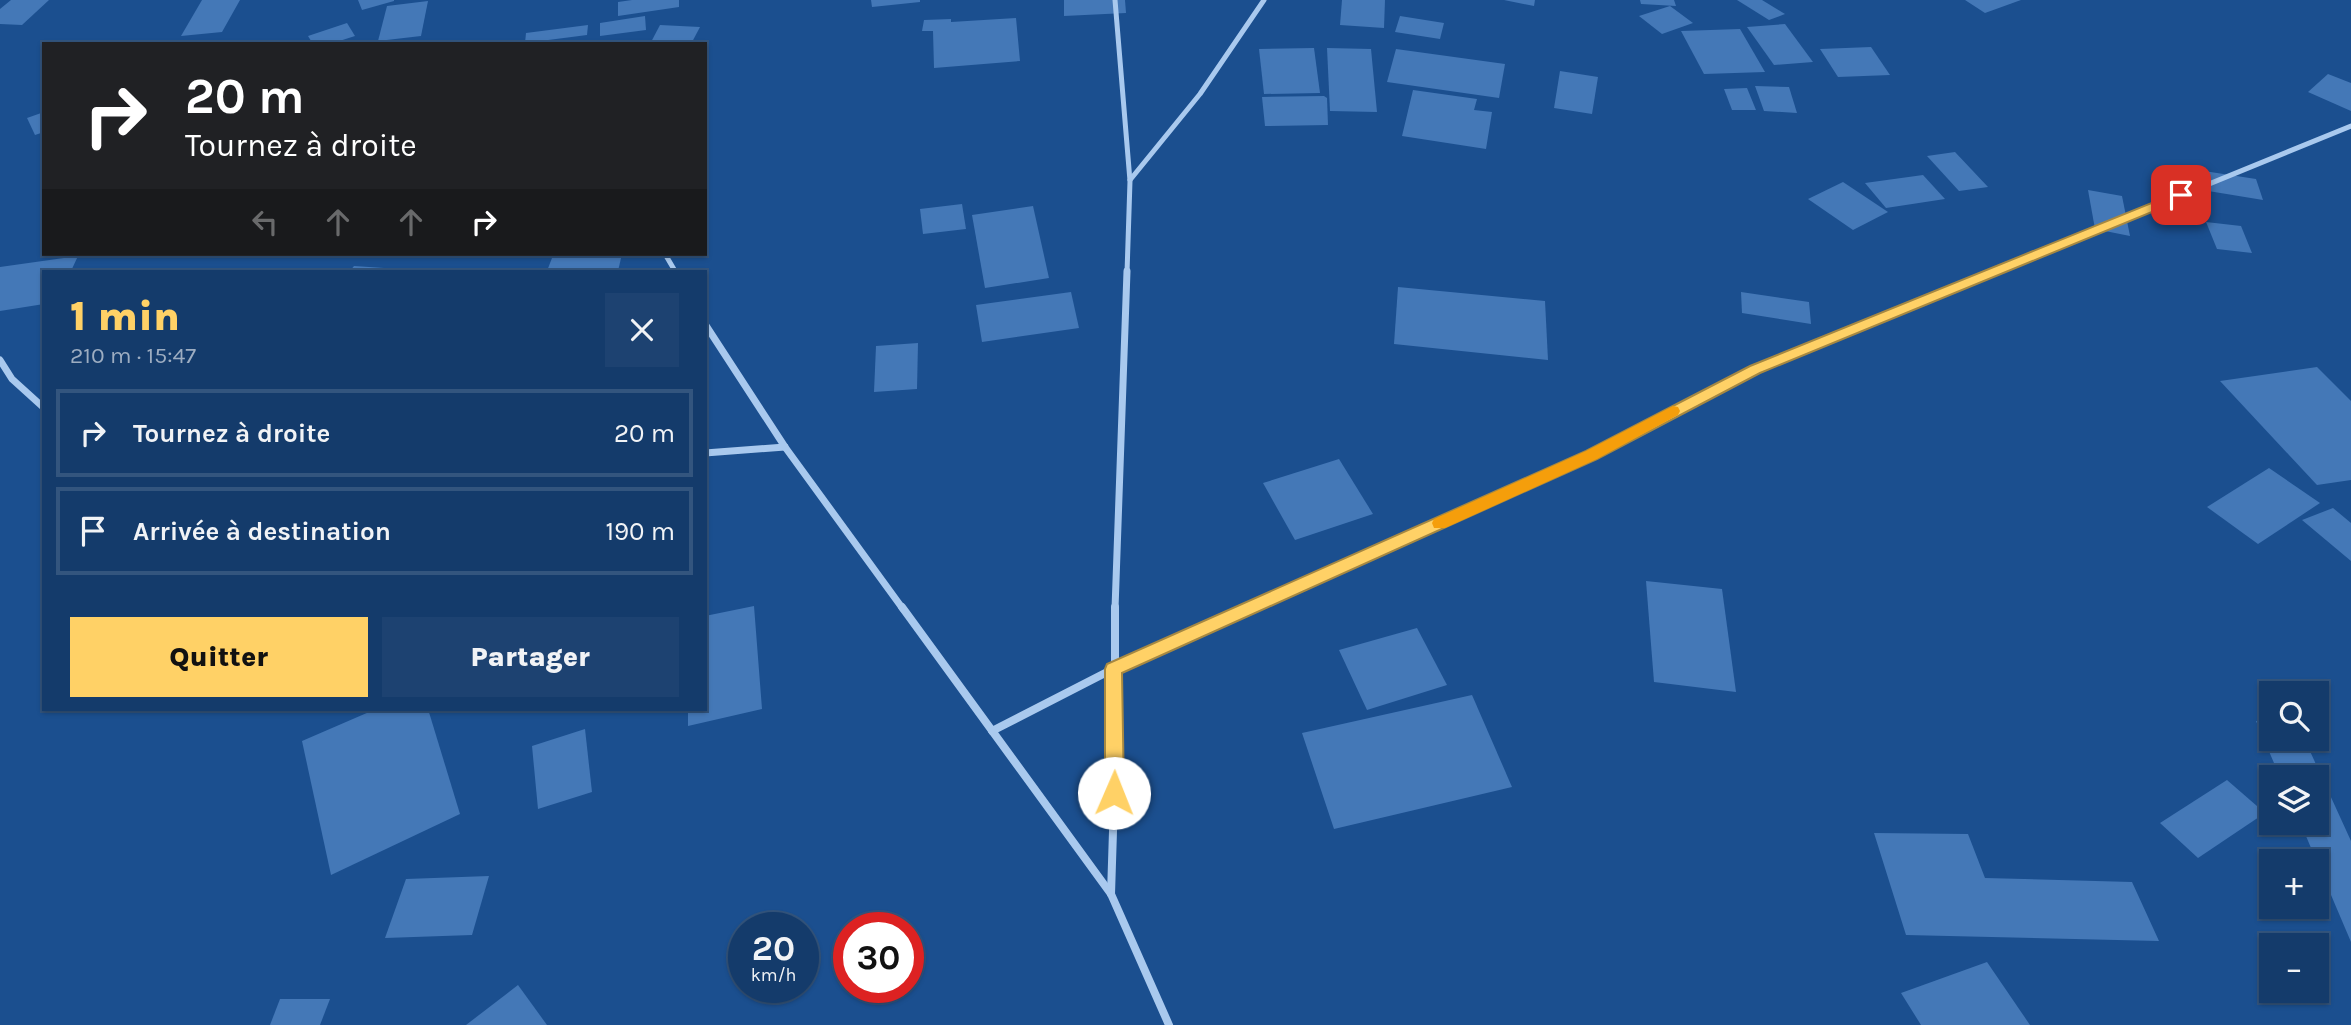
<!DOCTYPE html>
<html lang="fr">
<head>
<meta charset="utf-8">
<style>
	:root { --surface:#143b6b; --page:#1d4271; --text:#f1f3f6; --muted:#9dadc1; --line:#33557e; --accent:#ffd166 }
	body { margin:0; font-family:Karla,sans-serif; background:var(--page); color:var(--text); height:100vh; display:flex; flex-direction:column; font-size:26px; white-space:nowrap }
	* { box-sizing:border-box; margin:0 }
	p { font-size:23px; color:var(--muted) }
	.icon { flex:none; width:38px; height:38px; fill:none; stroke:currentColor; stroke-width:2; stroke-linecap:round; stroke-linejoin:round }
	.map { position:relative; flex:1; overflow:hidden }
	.details { position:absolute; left:42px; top:270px; width:665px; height:441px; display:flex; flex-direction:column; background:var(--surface); border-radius:0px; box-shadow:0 2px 5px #0004,0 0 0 2px var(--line) }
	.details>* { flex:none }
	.hud { position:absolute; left:42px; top:42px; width:665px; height:214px; border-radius:0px; box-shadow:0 2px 5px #0004,0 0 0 2px var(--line); background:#202124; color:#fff; overflow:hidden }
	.controls { position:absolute; left:2259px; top:681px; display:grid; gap:14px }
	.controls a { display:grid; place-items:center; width:70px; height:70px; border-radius:0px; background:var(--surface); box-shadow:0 2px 5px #0004,0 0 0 2px var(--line); font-size:35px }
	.speed { position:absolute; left:728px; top:912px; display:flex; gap:14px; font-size:35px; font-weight:700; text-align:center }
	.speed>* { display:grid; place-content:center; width:91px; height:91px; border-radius:50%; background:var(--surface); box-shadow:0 2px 5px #0004,0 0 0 2px var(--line); line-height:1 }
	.speed small { font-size:18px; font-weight:400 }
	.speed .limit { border:10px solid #d22; background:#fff; color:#111 }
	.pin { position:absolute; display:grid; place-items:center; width:60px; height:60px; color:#fff; margin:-30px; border-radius:14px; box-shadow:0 4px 10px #0006 }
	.me { position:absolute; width:77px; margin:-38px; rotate:1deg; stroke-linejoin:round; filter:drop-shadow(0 0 5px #0008) }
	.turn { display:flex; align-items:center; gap:24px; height:147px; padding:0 28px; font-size:32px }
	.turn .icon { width:91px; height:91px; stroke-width:2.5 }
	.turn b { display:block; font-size:49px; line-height:60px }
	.lanes { display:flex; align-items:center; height:66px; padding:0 28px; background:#0003; justify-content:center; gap:35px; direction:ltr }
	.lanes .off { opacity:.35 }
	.round { display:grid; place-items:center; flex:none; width:74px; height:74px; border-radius:0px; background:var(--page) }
	.overview { display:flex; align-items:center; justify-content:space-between; height:119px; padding:0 28px }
	h1 { font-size:42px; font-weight:800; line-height:52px; color:var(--accent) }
	.button { display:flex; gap:14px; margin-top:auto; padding:14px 28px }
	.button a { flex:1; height:80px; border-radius:0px; background:var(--accent); color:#111; font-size:28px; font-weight:800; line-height:80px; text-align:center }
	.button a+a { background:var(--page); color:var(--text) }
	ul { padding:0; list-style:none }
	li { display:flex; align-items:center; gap:21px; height:88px; margin:0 14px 10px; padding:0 14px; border:4px solid var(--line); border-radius:0px }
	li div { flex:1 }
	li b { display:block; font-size:26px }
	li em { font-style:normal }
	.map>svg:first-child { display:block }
	.building { fill:#4478b7 }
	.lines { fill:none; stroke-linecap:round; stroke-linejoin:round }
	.minor-far2 { stroke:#a9c9ee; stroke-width:5 }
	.minor-far1 { stroke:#a9c9ee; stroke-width:7 }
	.minor { stroke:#a9c9ee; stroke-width:8 }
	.route { fill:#ffd166; stroke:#a68842; stroke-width:2 }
	.slow { fill:#f59e0b }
</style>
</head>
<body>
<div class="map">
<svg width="2351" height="1025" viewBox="0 0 2351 1025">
	<rect width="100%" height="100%" fill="#1b4f8f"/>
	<!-- building -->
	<g class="building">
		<path d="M11,0h38l-27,25 -22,-1v-15z"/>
		<path d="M202,0h38l-18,32 -41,4z"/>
		<path d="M358,0h36v1l-32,9z"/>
		<path d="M632,0h47v7l-61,9v-14z"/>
		<path d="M871,0h49v2l-48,5z"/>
		<path d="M1064,0h61l1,13 -62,3z"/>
		<path d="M1342,0h43l-1,28 -44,-3z"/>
		<path d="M1504,0h31l-1,6z"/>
		<path d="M1640,0h34l2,6 -35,-2z"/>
		<path d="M1737,0h25l23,14 -16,6z"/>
		<path d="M1965,0h56l-36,13z"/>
		<path d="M428,1l-7,35 -43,5 9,-35z"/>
		<path d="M1670,6l23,17 -31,11 -23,-18z"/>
		<path d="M645,16l1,14 -46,6v-13z"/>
		<path d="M1400,16l44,7 -4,16 -45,-7z"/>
		<path d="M1016,18l4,43 -86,7 -1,-37h-11l2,-11 27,-1v3z"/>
		<path d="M347,23l8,13 -25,8h-17l-5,-8z"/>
		<path d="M1785,24l28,38 -39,3 -27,-38z"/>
		<path d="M588,25l-1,10 -62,8 1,-10z"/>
		<path d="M660,25l40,2 -9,17h-41z"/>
		<path d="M1740,29l25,43 -61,2 -23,-43z"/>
		<path d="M1871,47l19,28 -52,2 -18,-28z"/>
		<path d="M1314,48l6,45 -56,1 -5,-45z"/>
		<path d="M1327,48l44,1 6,63 -47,-1z"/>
		<path d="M1396,49l109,15 -6,34 -112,-16z"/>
		<path d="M1560,71l38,6 -6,37 -38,-6z"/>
		<path d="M2328,74l23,9v28l-43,-19z"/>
		<path d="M1755,86l34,1 8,26 -33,-2z"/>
		<path d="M1747,88l9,22h-24l-8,-21z"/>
		<path d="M1413,90l64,9 -3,11 18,2 -6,37 -84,-13z"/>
		<path d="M1324,96l3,2 1,27 -63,1 -3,-29z"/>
		<path d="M44,112v20l-9,3 -8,-17z"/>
		<path d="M1955,152l33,35 -29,4 -32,-35z"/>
		<path d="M2178,167l78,12 7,21 -79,-13z"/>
		<path d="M1923,175l22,24 -59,9 -21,-25z"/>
		<path d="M1843,182l45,30 -35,18 -45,-31z"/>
		<path d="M2088,190l34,6 8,40 -35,-7z"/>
		<path d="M962,204l4,25 -43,5 -3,-25z"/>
		<path d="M1033,206l16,72 -64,10 -13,-73z"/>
		<path d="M2206,222l35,4 11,27 -35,-4z"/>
		<path d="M622,254l-4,17h-71l5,-13z"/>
		<path d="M78,256l-7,15h-27v33l-44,7v-44z"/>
		<path d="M354,266l45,3v2h-49z"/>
		<path d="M1398,287l147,14 3,59 -154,-16z"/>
		<path d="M1071,292l8,36 -97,14 -6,-37z"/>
		<path d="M1741,292l68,10 2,22 -69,-11z"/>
		<path d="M918,343l-1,46 -43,3 2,-46z"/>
		<path d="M2317,367l34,34v79l-34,5 -97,-104z"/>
		<path d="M1339,459l34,55 -78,26 -32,-57z"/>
		<path d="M2269,468l51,35 -62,41 -51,-37z"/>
		<path d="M2333,508l18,15v38l-49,-41z"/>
		<path d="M1646,581l76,8 14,103 -82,-10z"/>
		<path d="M754,606l8,103 -74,17v-17h17v-93z"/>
		<path d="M1417,628l30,57 -80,25 -28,-60z"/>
		<path d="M1472,695l40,92 -178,42 -32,-96z"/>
		<path d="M376,709h52l32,105 -129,61 -29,-134z"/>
		<path d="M2256,721l16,1v16h32l47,103v101l-51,-120h17v-45h-37z"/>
		<path d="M585,729l7,63 -54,17 -6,-63z"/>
		<path d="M2227,780l38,33 -67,45 -38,-35z"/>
		<path d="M1874,833l94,1 17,44 147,4 27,59 -253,-6z"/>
		<path d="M489,876l-17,59 -87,3 21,-59z"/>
		<path d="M1987,962l43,63h-109l-20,-32z"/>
		<path d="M518,985l29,40h-81z"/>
		<path d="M280,999h50l-10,26h-50z"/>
	</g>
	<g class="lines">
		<!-- minor-far2 -->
		<g class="minor-far2">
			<path d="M1115,0l15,181 -3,92"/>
			<path d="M1130,180l70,-86 64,-94"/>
			<path d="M665,254l10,17"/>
			<path d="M1991,273l360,-147"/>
		</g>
		<!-- minor-far1 -->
		<g class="minor-far1">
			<path d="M705,324l80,123 118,162"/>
			<path d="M0,360l12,19 32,29"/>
			<path d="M705,453l80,-6"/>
			<path d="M1115,609l12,-338"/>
			<path d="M1247,609l345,-154 163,-86 241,-98"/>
		</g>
		<!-- minor -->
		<g class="minor">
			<path d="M902,607l209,287 58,131"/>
			<path d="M992,731l121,-62 138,-62"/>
			<path d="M1111,894l4,-126v-161"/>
		</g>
	</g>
	<!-- route -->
	<path class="route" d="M2181,191l7,4 -2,3 -426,175 -163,86 -475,214 2,120 -3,7 -7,2 -6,-2 -3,-7v-124l2,-5 479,-213 164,-85z"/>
	<!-- slow -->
	<path class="slow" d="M1673,406l5,1 2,4 -2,4 -81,44 -152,69h-11l-2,-5 2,-4 152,-68z"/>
</svg>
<div class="controls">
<a><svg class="icon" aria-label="search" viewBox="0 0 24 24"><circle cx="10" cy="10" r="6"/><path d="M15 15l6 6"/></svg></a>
<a><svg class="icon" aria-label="layers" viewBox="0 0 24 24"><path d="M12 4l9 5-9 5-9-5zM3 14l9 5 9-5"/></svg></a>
<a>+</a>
<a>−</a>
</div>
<div class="speed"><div>20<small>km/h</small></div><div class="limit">30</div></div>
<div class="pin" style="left:2181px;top:195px;background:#d93025"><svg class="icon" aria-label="arrive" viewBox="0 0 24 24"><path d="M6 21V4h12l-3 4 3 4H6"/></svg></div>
<svg class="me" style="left:1114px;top:793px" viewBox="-20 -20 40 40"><circle r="19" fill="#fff"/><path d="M0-13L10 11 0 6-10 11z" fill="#ffd166"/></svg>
<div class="hud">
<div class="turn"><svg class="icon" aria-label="right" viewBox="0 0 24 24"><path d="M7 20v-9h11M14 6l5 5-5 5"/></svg><div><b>20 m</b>Tournez à droite</div></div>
<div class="lanes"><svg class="icon off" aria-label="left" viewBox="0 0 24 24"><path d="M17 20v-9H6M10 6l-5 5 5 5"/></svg><svg class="icon off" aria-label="ahead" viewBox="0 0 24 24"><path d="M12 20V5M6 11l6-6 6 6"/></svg><svg class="icon off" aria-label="ahead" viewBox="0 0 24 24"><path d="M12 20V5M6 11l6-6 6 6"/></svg><svg class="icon" aria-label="right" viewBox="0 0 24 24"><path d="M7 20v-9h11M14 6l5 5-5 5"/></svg></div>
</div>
<section class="details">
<div class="overview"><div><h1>1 min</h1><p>210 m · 15:47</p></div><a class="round"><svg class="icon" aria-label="close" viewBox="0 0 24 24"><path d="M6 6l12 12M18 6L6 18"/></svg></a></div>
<ul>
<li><svg class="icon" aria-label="right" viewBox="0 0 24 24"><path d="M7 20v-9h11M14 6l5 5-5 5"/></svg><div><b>Tournez à droite</b></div><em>20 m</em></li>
<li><svg class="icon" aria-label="arrive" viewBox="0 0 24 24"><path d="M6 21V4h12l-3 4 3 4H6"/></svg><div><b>Arrivée à destination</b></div><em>190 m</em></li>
</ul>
<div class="button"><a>Quitter</a><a>Partager</a></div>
</section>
</div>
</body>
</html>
